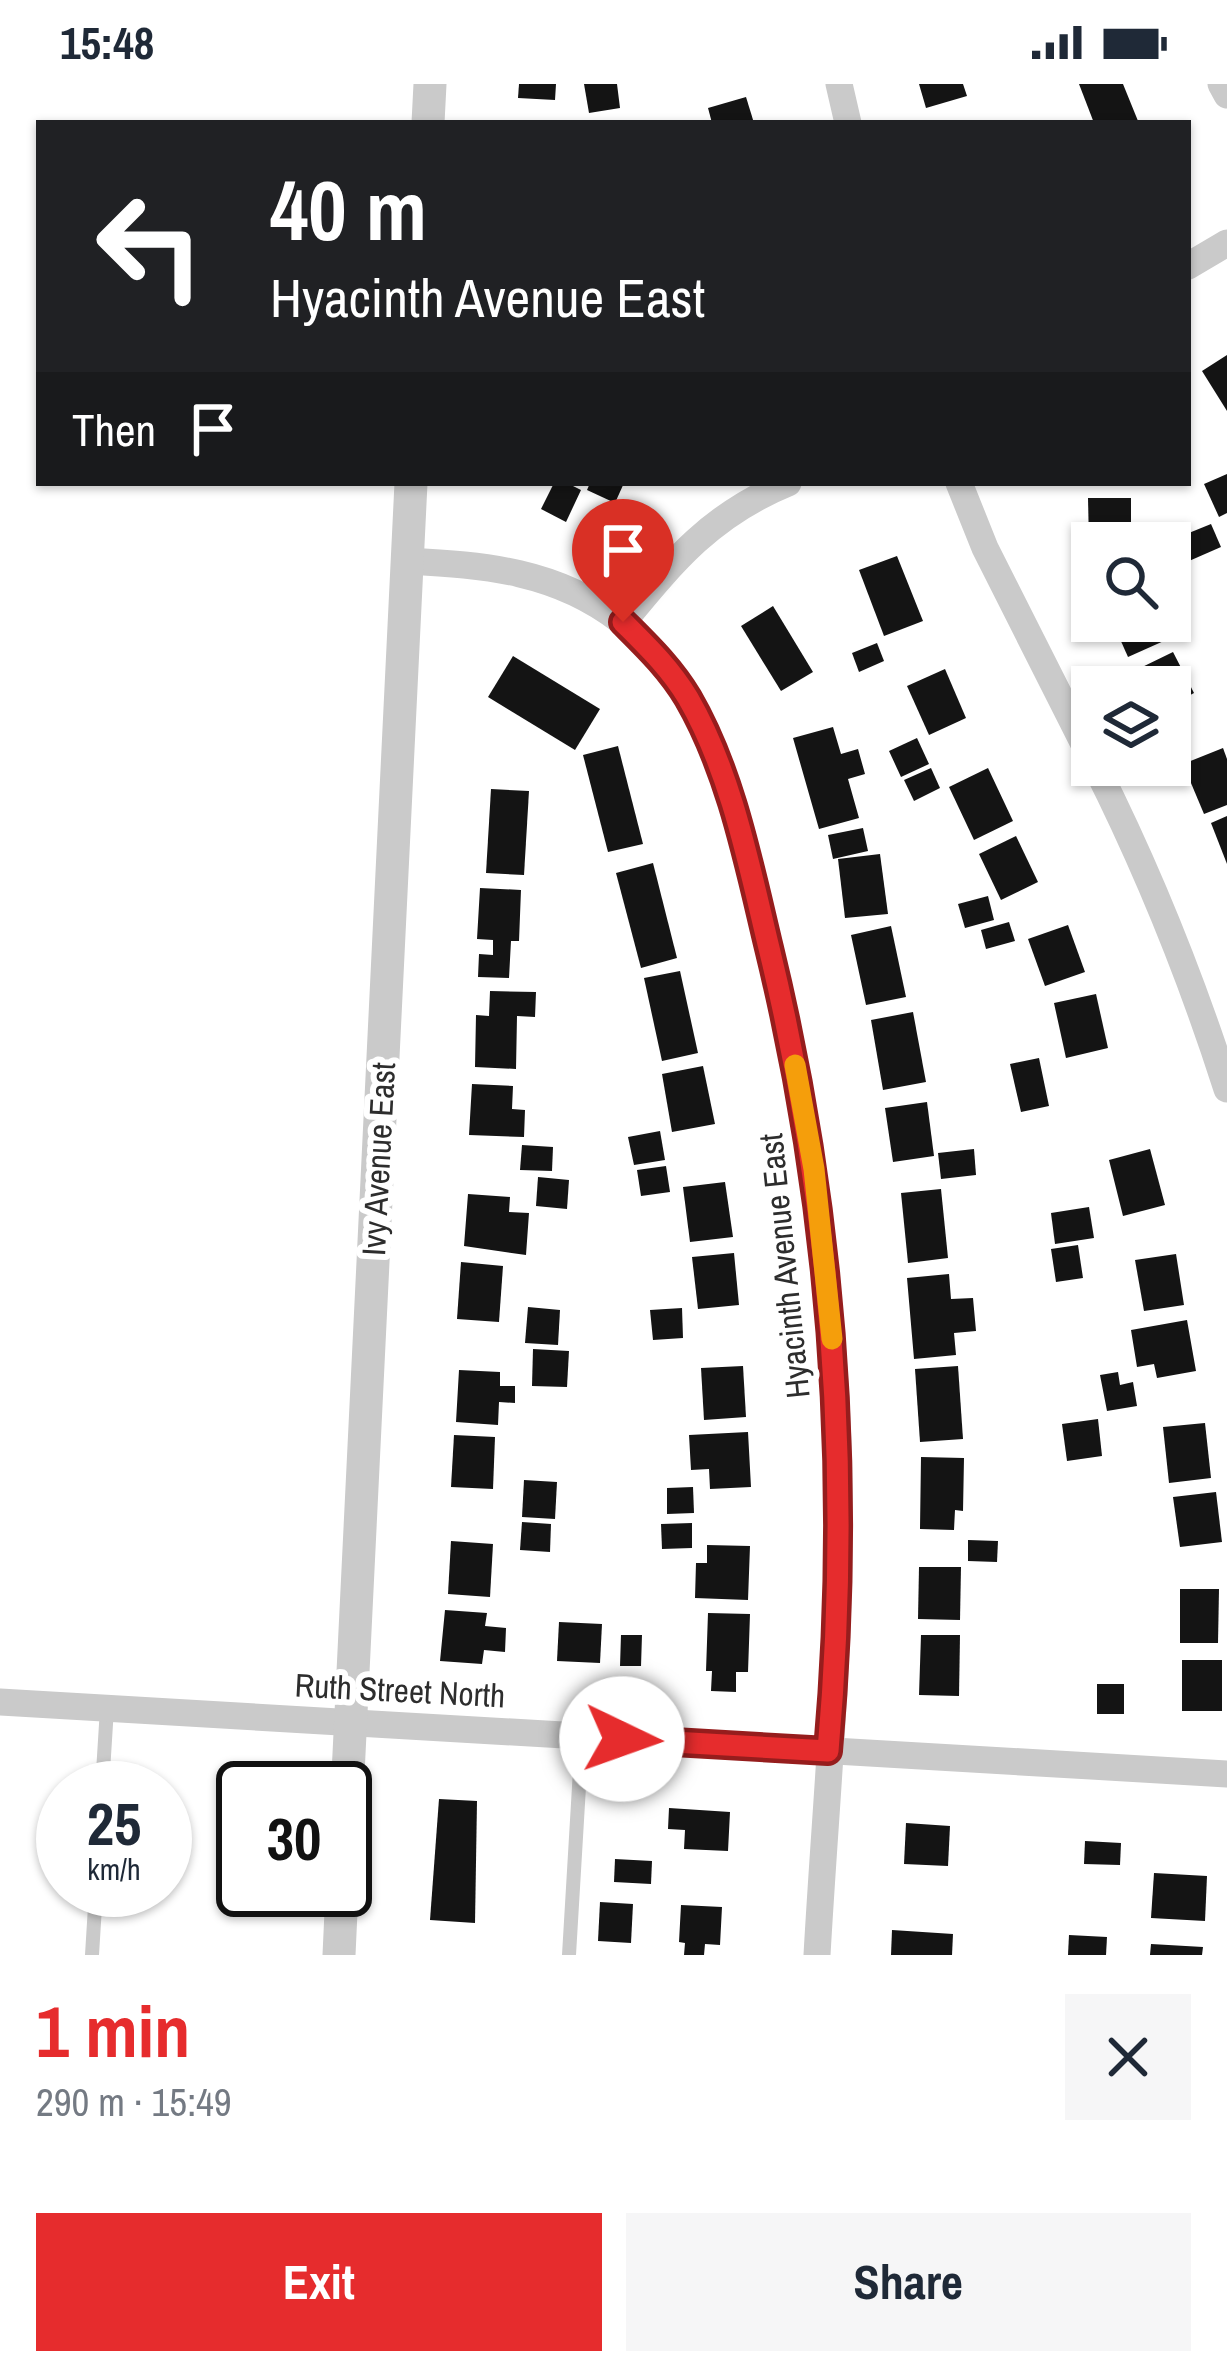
<!DOCTYPE html>
<html lang="en">
<head>
<meta charset="utf-8">
<style>
	:root { --surface:#fff; --page:#f6f6f7; --text:#1f2937; --muted:#747a83; --accent:#e62c2d }
	body { margin:0; font-family:"Archivo Narrow",sans-serif; background:var(--page); color:var(--text); height:100vh; display:flex; flex-direction:column; font-size:45px; white-space:nowrap }
	* { box-sizing:border-box; margin:0 }
	p { font-size:39px; color:var(--muted) }
	.icon { flex:none; width:66px; height:66px; fill:none; stroke:currentColor; stroke-width:2; stroke-linecap:round; stroke-linejoin:round }
	.map { position:relative; height:1871px; overflow:hidden }
	.sheet { display:flex; flex-direction:column; background:var(--surface); flex:1 }
	.sheet>* { flex:none }
	.top-card { position:absolute; left:36px; top:36px; width:1155px; height:366px; border-radius:0px; box-shadow:0 3px 9px #0004; background:#202124; color:#fff; overflow:hidden }
	.buttons { position:absolute; left:1071px; top:438px; display:grid; gap:24px }
	.buttons a { display:grid; place-items:center; width:120px; height:120px; border-radius:0px; background:var(--surface); box-shadow:0 3px 9px #0004; font-size:60px }
	.speed { position:absolute; left:36px; top:1677px; display:flex; gap:24px; font-size:60px; font-weight:700; text-align:center }
	.speed>* { display:grid; place-content:center; width:156px; height:156px; border-radius:50%; background:var(--surface); box-shadow:0 3px 9px #0004; line-height:1 }
	.speed small { font-size:30px; font-weight:400 }
	.speed .limit { border:6px solid #111; border-radius:18px; background:#fff; color:#111 }
	.pin { position:absolute; display:grid; place-items:center; width:102px; height:102px; color:#fff; margin:-123px -51px; border-radius:50% 50% 50% 0; rotate:-45deg; box-shadow:0 0 12px #0007 }
	.pin .icon { rotate:45deg }
	.me { position:absolute; width:132px; margin:-66px; rotate:93deg; stroke-linejoin:round; filter:drop-shadow(0 0 9px #0008) }
	.turn { display:flex; align-items:center; gap:42px; height:252px; padding:0 36px; font-size:54px }
	.turn .icon { width:156px; height:156px; stroke-width:2.5 }
	.turn b { display:block; font-size:84px; line-height:102px }
	.then { display:flex; align-items:center; height:114px; padding:0 36px; background:#0003; gap:24px; font-size:45px }
	.round { display:grid; place-items:center; flex:none; width:126px; height:126px; border-radius:0px; background:var(--page) }
	.headline { display:flex; align-items:center; justify-content:space-between; height:204px; padding:0 36px }
	h1 { font-size:72px; font-weight:800; line-height:90px; color:var(--accent) }
	.button { display:flex; gap:24px; margin-top:auto; padding:24px 36px }
	.button a { flex:1; height:138px; border-radius:0px; background:var(--accent); color:#fff; font-size:48px; font-weight:800; line-height:138px; text-align:center }
	.button a+a { background:var(--page); color:var(--text) }
	.status { display:flex; justify-content:space-between; align-items:center; height:84px; padding:0 60px; background:var(--surface); direction:ltr }
	.status svg { height:33px; fill:currentColor }
	.map>svg:first-child { display:block }
	.building { fill:#141414 }
	.lines { fill:none; stroke-linecap:round; stroke-linejoin:round }
	.service { stroke:#cacaca; stroke-width:14 }
	.minor { stroke:#cacaca; stroke-width:27 }
	.tertiary { stroke:#cacaca; stroke-width:33 }
	.route-casing { stroke:#961d1d; stroke-width:30 }
	.route { stroke:#e62c2d; stroke-width:21 }
	.slow { stroke:#f59e0b; stroke-width:21 }
	.labels { text-anchor:middle; stroke-width:12; stroke-linejoin:round; paint-order:stroke }
	.street-label { font-size:33px; fill:#2d2d2d; stroke:#fff }
</style>
</head>
<body>
<div class="status"><b>15:48</b><svg viewBox="0 0 49 12"><path d="M0 12V9h3v3zM5 12V6h3v6zM10 12V3h3v9zM15 12V0h3v12zM26 1h20v11H26zM47 4h2v5h-2z"/></svg></div>
<div class="map">
<svg width="1227" height="1871" viewBox="0 0 1227 1871">
	<rect width="100%" height="100%" fill="#fff"/>
	<!-- building -->
	<g class="building">
		<path d="M519,0h37l-1,16 -37,-2z"/>
		<path d="M584,0h33l3,24 -31,5z"/>
		<path d="M919,0h44l4,12 -41,12z"/>
		<path d="M1079,0h44l15,37 -44,2z"/>
		<path d="M746,13l8,26h-42l-4,-15z"/>
		<path d="M1227,271v56l-25,-40z"/>
		<path d="M1227,390v39l-8,4 -15,-33z"/>
		<path d="M554,399h13l14,7 -15,32 -25,-13z"/>
		<path d="M590,399h34l-9,20 -28,-13z"/>
		<path d="M1088,414h43v45h-42z"/>
		<path d="M1211,440l10,23 -32,14 -10,-24z"/>
		<path d="M897,472l26,65 -39,15 -25,-66z"/>
		<path d="M773,522l40,66 -32,19 -40,-65z"/>
		<path d="M1112,537h46l8,19 -38,17z"/>
		<path d="M877,559l7,18 -25,11 -7,-19z"/>
		<path d="M1173,568l21,41 -24,13v-19h-28l-8,-16z"/>
		<path d="M513,572l87,53 -25,41 -87,-53z"/>
		<path d="M945,585l21,49 -37,17 -22,-49z"/>
		<path d="M833,643l8,27 17,-5 7,25 -17,5 11,39 -40,11 -26,-91z"/>
		<path d="M917,654l12,26 -28,13 -12,-26z"/>
		<path d="M618,662l25,98 -35,8 -25,-97z"/>
		<path d="M1223,664l4,11v46l-23,9 -21,-50z"/>
		<path d="M931,684l9,20 -26,13 -10,-21z"/>
		<path d="M988,684l25,53 -39,19 -25,-53z"/>
		<path d="M491,705l38,2 -5,84 -38,-2z"/>
		<path d="M1227,732v48l-16,-41z"/>
		<path d="M863,744l5,23 -35,8 -5,-24z"/>
		<path d="M1016,752l22,46 -37,18 -22,-46z"/>
		<path d="M880,770l8,60 -43,4 -7,-59z"/>
		<path d="M653,779l24,95 -36,10 -25,-95z"/>
		<path d="M480,804l41,2 -2,51h-8l-2,37 -31,-1 1,-23 14,1v-15l-16,-1z"/>
		<path d="M988,812l6,24 -29,8 -7,-24z"/>
		<path d="M1009,838l6,19 -29,8 -5,-19z"/>
		<path d="M1068,841l17,47 -40,14 -17,-47z"/>
		<path d="M891,842l15,71 -40,8 -15,-70z"/>
		<path d="M680,887l18,82 -36,8 -18,-83z"/>
		<path d="M490,907l46,1 -1,25 -18,-1 -1,53 -41,-2 1,-52 13,1z"/>
		<path d="M1096,910l12,54 -42,10 -12,-55z"/>
		<path d="M913,928l13,70 -43,8 -12,-70z"/>
		<path d="M1039,974l10,48 -28,6 -11,-48z"/>
		<path d="M703,982l12,58 -43,8 -10,-58z"/>
		<path d="M472,1000l41,2 -1,23 13,1 -1,27 -55,-2z"/>
		<path d="M927,1018l7,54 -41,6 -8,-54z"/>
		<path d="M660,1047l5,29 -31,5 -6,-28z"/>
		<path d="M522,1061l31,2 -1,24 -32,-1z"/>
		<path d="M974,1065l2,26 -35,4 -3,-26z"/>
		<path d="M1150,1065l15,56 -42,11 -14,-56z"/>
		<path d="M666,1082l4,26 -29,4 -4,-26z"/>
		<path d="M538,1093l31,3 -2,29 -31,-3z"/>
		<path d="M725,1098l8,55 -43,5 -7,-55z"/>
		<path d="M941,1105l7,69 -40,5 -7,-70z"/>
		<path d="M468,1110l42,3 -1,15 20,1 -3,42 -62,-9z"/>
		<path d="M1089,1123l5,31 -39,6 -4,-31z"/>
		<path d="M1078,1161l5,33 -27,4 -5,-33z"/>
		<path d="M734,1169l5,52 -41,4 -6,-52z"/>
		<path d="M1176,1170l8,51 -40,6 -9,-51z"/>
		<path d="M461,1178l42,4 -4,56 -42,-3z"/>
		<path d="M949,1190l2,25 22,-1 3,33 -22,2 2,22 -42,4 -7,-81z"/>
		<path d="M528,1223l32,3 -2,35 -33,-2z"/>
		<path d="M682,1224l1,30 -30,2 -3,-30z"/>
		<path d="M1187,1236l9,51 -39,7 -3,-14 -17,3 -6,-37z"/>
		<path d="M533,1265l36,2 -2,36 -35,-1z"/>
		<path d="M743,1282l3,51 -42,3 -3,-52z"/>
		<path d="M958,1282l5,73 -43,3 -5,-73z"/>
		<path d="M459,1286l41,2v14h15v17l-16,-1 -1,23 -42,-3z"/>
		<path d="M1118,1288l2,13 13,-3 4,24 -30,5 -7,-36z"/>
		<path d="M1098,1335l4,37 -35,5 -5,-37z"/>
		<path d="M1205,1339l6,55 -42,5 -6,-56z"/>
		<path d="M748,1348l3,55 -41,2 -1,-20 -18,1 -2,-35z"/>
		<path d="M454,1351l41,2 -2,52 -42,-2z"/>
		<path d="M921,1373l43,1 -1,53 -8,-1 -1,20 -34,-1z"/>
		<path d="M524,1396l33,2 -2,37 -33,-2z"/>
		<path d="M693,1403l1,26 -27,1v-26z"/>
		<path d="M1216,1408l6,50 -42,5 -7,-50z"/>
		<path d="M522,1438l29,2 -1,28 -30,-2z"/>
		<path d="M692,1439v25l-30,1 -1,-25z"/>
		<path d="M968,1456l30,1 -1,21 -29,-1z"/>
		<path d="M451,1457l42,3 -3,53 -42,-3z"/>
		<path d="M707,1461l43,1 -2,54 -53,-2 1,-35h11z"/>
		<path d="M919,1483h42l-1,53 -42,-1z"/>
		<path d="M1180,1505h39l-1,54h-38z"/>
		<path d="M445,1526l42,3 -2,13 21,2 -1,24 -21,-2 -2,14 -42,-3z"/>
		<path d="M708,1529l42,1 -2,58h-12v20l-25,-1 1,-20h-6z"/>
		<path d="M559,1538l43,2 -2,39 -43,-2z"/>
		<path d="M621,1551h21l-1,31h-21z"/>
		<path d="M921,1551h39l-1,61 -40,-1z"/>
		<rect x="1182" y="1576" width="40" height="51"/>
		<rect x="1097" y="1600" width="27" height="30"/>
		<path d="M439,1715l38,2 -2,122 -45,-3z"/>
		<path d="M669,1724l61,4 -2,39 -44,-2 1,-19 -17,-1z"/>
		<path d="M906,1739l44,3 -2,40 -44,-2z"/>
		<path d="M1085,1757l36,2 -1,22 -36,-1z"/>
		<path d="M615,1775l37,2 -1,23 -37,-2z"/>
		<path d="M1154,1789l53,3 -2,45 -54,-3z"/>
		<path d="M600,1818l33,2 -2,39 -33,-2z"/>
		<path d="M681,1821l41,2 -2,38 -15,-1 -1,11h-20l1,-12 -6,-1z"/>
		<path d="M892,1846l61,4 -1,21h-61z"/>
		<path d="M1069,1851l38,2 -1,18h-38z"/>
		<path d="M1151,1860l52,3 -1,8h-52z"/>
	</g>
	<g class="lines">
		<!-- service -->
		<g class="service">
			<path d="M102,1704l5,-80"/>
			<path d="M92,1871l4,-65"/>
			<path d="M569,1871l13,-219"/>
		</g>
		<!-- minor -->
		<g class="minor">
			<path d="M839,0l9,39"/>
			<path d="M1221,0l6,11"/>
			<path d="M1188,182l39,-23"/>
			<path d="M959,399l26,65 107,212"/>
			<path d="M407,477c78,4 150,10 214,60 86,66 115,188 139,289 41,168 69,337 77,510 9,178 -10,357 -20,535"/>
			<path d="M623,538c51,-62 89,-108 165,-139"/>
			<path d="M1095,681c53,105 96,212 132,324"/>
			<path d="M0,1618l1227,72"/>
		</g>
		<!-- tertiary -->
		<g class="tertiary">
			<path d="M428,39l2,-39"/>
			<path d="M345,1752l66,-1353"/>
			<path d="M339,1871l3,-65"/>
		</g>
	</g>
	<g class="lines">
		<defs>
			<path id="route" d="M622,1655l206,12c24,-270 5,-540 -59,-803 -20,-83 -38,-176 -81,-250 -18,-30 -41,-52 -65,-76"/>
		</defs>
		<!-- route casing -->
		<use href="#route" class="route-casing"/>
		<!-- route -->
		<use href="#route" class="route"/>
		<!-- slow -->
		<path class="slow" d="M795,981l19,104 18,170"/>
	</g>
	<g class="labels">
		<!-- street labels -->
		<g class="street-label">
			<text transform="translate(378 1075) rotate(-87)" y="12">Ivy Avenue East</text>
			<text transform="translate(784 1182) rotate(-96)" y="12">Hyacinth Avenue East</text>
			<text transform="translate(400 1606) rotate(3)" y="12">Ruth Street North</text>
		</g>
	</g>
</svg>
<div class="buttons">
<a><svg class="icon" aria-label="search" viewBox="0 0 24 24"><circle cx="10" cy="10" r="6"/><path d="M15 15l6 6"/></svg></a>
<a><svg class="icon" aria-label="layers" viewBox="0 0 24 24"><path d="M12 4l9 5-9 5-9-5zM3 14l9 5 9-5"/></svg></a>
</div>
<div class="speed"><div>25<small>km/h</small></div><div class="limit">30</div></div>
<div class="pin" style="left:623px;top:538px;background:#d93025"><svg class="icon" aria-label="arrive" viewBox="0 0 24 24"><path d="M6 21V4h12l-3 4 3 4H6"/></svg></div>
<svg class="me" style="left:622px;top:1655px" viewBox="-20 -20 40 40"><circle r="19" fill="#fff"/><path d="M0-13L10 11 0 6-10 11z" fill="#e62c2d"/></svg>
<div class="top-card">
<div class="turn"><svg class="icon" aria-label="left" viewBox="0 0 24 24"><path d="M17 20v-9H6M10 6l-5 5 5 5"/></svg><div><b>40 m</b>Hyacinth Avenue East</div></div>
<div class="then">Then<svg class="icon" aria-label="arrive" viewBox="0 0 24 24"><path d="M6 21V4h12l-3 4 3 4H6"/></svg></div>
</div>
</div>
<section class="sheet">
<div class="headline"><div><h1>1 min</h1><p>290 m · 15:49</p></div><a class="round"><svg class="icon" aria-label="close" viewBox="0 0 24 24"><path d="M6 6l12 12M18 6L6 18"/></svg></a></div>
<div class="button"><a>Exit</a><a>Share</a></div>
</section>
</body>
</html>
